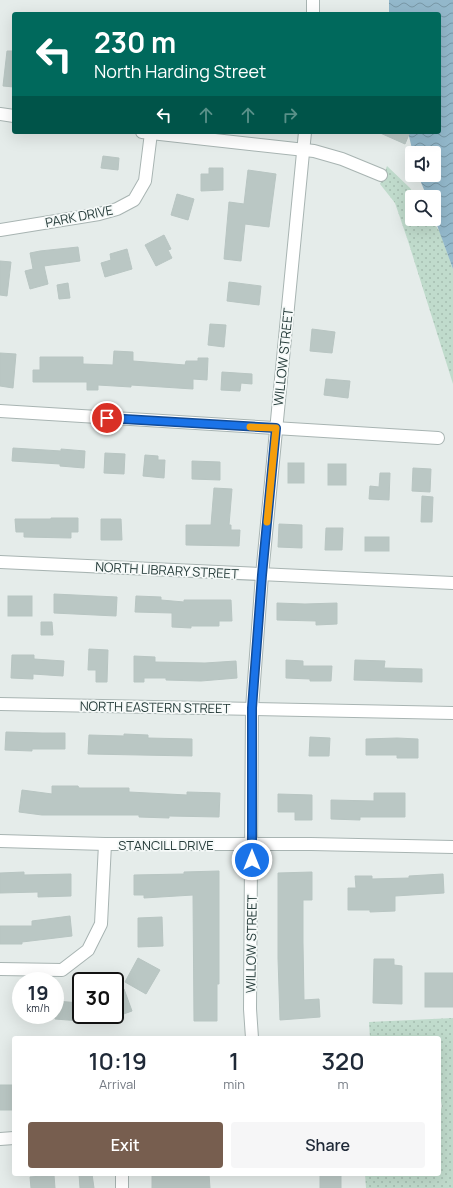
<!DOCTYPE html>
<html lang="en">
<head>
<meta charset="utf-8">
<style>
	:root { --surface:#fff; --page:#f6f6f7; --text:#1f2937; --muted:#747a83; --accent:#775e4f }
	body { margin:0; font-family:Manrope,sans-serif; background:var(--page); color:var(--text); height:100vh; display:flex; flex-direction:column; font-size:15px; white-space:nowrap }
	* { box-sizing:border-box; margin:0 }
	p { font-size:13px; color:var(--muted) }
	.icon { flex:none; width:22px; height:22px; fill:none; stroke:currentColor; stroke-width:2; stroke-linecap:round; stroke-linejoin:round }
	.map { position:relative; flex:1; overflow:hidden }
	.panel { position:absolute; left:12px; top:1036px; width:429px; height:140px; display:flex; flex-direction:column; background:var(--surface); border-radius:4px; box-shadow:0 4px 16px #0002 }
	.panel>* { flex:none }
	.guide { position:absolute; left:12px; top:12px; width:429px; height:122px; border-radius:4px; box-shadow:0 4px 16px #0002; background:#00695c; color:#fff; overflow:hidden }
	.controls { position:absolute; left:405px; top:146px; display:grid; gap:8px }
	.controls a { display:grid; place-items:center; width:36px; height:36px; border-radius:4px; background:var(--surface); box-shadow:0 4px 16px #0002; font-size:20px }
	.speed { position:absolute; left:12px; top:972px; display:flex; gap:8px; font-size:20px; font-weight:700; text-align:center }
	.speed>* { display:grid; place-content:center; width:52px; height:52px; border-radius:50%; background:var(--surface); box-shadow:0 4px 16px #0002; line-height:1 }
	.speed small { font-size:10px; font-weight:400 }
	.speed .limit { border:2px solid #111; border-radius:6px; background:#fff; color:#111 }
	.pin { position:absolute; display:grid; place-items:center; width:34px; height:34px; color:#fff; margin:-17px; border:2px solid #fff; border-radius:50%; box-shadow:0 1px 4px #0007 }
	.me { position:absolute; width:44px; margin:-22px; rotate:0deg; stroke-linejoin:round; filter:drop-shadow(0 0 3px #0008) }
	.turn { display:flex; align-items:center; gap:14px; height:84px; padding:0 16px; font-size:18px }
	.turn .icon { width:52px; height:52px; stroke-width:2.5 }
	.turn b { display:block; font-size:28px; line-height:34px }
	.lanes { display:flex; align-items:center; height:38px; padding:0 16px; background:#0003; justify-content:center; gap:20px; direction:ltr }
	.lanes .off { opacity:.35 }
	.eta { display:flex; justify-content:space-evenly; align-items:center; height:68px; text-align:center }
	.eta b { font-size:24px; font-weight:600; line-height:28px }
	.action { display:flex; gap:8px; margin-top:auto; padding:8px 16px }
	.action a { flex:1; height:46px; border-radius:4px; background:var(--accent); color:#fff; font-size:16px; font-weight:600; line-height:46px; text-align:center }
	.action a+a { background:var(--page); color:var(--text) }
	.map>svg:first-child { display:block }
	.park { fill:url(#park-dots) }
	.water { fill:url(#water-waves) }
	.building { fill:#bac7c4; stroke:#b8c5c2 }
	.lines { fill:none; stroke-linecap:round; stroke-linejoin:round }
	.minor-casing { stroke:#a8b4b2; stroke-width:14 }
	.minor { stroke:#fff; stroke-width:12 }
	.route-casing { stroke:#114b97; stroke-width:10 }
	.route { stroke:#1a73e8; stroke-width:7 }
	.slow { stroke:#f59e0b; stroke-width:7 }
	.labels { text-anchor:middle; stroke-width:3.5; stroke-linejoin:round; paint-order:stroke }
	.street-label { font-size:13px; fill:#263c3a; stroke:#f5f9f8 }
</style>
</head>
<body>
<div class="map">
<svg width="453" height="1188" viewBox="0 0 453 1188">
	<defs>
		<pattern id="park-dots" width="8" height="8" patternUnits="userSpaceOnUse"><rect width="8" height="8" fill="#c0dbcc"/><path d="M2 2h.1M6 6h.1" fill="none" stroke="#a5bdb0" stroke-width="1.8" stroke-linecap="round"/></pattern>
		<pattern id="water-waves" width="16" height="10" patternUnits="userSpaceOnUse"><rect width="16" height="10" fill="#93b8cb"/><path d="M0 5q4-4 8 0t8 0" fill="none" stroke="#7897a6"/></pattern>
	</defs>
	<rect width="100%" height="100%" fill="#e5ecea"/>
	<!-- park -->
	<g class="park">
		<path d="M387,166l23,22 6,9h-4v22h19l9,13 13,37v115l-45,-143 -13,-38 -15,-19z"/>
		<path d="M453,1018v170h-87l-1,-14h74v-58l3,-10 -3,-14v-54h-69l-1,-16z"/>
	</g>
	<!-- water -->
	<path class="water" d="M389,0h64v269l-19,-52v-20h-7l-9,-22h16v-22h-21l-5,-21h31v-118h-50z"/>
	<!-- building -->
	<g class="building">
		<path d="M7,51h7v36l-11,-1z"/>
		<path d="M378,132h32l-5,12z"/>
		<path d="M103,156l16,2 -1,12 -17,-2z"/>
		<path d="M209,168h14v22l-22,1v-17h8z"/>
		<path d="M248,170l28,4 -7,53 -24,-3 -4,37 -17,-2 5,-57 15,2z"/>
		<path d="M177,194l17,5 -6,21 -17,-5z"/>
		<path d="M164,235l7,14 -3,1 4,8 -16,8 -11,-21z"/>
		<path d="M78,247l2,14 -36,5 4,18 -18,5 -5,-18 8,-2 -3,-16 10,-2z"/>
		<path d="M127,249l5,20 -27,8 -4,-14 10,-3 -1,-6z"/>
		<path d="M0,261l11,1 -4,34 -7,-1z"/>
		<path d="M229,282l32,4 -2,19 -32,-4z"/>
		<path d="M68,283l2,15 -11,1 -2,-14z"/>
		<path d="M210,324l16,1 -2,22 -16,-2z"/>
		<path d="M312,329l23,3 -3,21 -22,-2z"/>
		<path d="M114,351l19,1v9l52,4 1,-4h12v-3h10l-1,22 -14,-1v10l-62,-4v2l-33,-2v5h-11v-8h-54v-12h7v-13h43v7l30,1z"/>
		<path d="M0,353l16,1 -3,34 -13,-2z"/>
		<path d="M222,372l30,2v10l-11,-1 -1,8 -19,-1z"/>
		<path d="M326,379l24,2 -2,17 -24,-3z"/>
		<path d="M13,448l48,3v-2l24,2 -1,17 -24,-2v-2l-48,-3z"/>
		<path d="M105,453l20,1 -1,20 -20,-1z"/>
		<path d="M145,455l13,1v4h7l-1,18 -21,-2z"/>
		<path d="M192,461l28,1v18l-28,-1z"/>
		<rect x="288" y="463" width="16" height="20"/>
		<rect x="328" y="464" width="18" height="21"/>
		<path d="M413,468l18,1 -1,23 -18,-1z"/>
		<path d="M380,473h10l-1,27 -20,-1 1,-13 9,1z"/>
		<path d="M214,488l18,1 -3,36h2v5h9l-1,16 -53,-1v-20h25z"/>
		<path d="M422,496l11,1 -1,25h-11z"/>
		<path d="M51,518h27v14h-7v6l-47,-1v-5h-8l-1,-13h36z"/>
		<path d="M101,519h20l1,21h-21z"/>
		<path d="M279,524l23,1v23l-24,-1z"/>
		<path d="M326,528h17l-1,22h-17z"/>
		<rect x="365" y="537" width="24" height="14"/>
		<path d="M54,594l63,3 -1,19 -62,-3z"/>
		<rect x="8" y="596" width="24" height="20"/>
		<path d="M136,596l25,1v3l23,2v-2h47l1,21h-13v5h-28v2l-19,-1v-14l-37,-1z"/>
		<path d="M277,603l28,1 32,-1v21l-21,1v-4l-39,-1z"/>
		<path d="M41,622h11l1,13h-12z"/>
		<path d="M89,649l19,1 -1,32h-11v-12h-8z"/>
		<path d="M12,655h22v4l30,2 -1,15 -30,-2v5l-22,-1z"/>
		<path d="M134,656l21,1v5l50,1 31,-2 1,17 -36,3 -35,-1v-2h-22v4h-10z"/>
		<path d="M286,660l17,1v5h29l-1,15h-21v-2l-24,-1z"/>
		<path d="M355,660l30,1 -1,7 38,1v13l-68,-2z"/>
		<path d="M6,732l36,1h23v16h-33v2l-27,-1z"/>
		<path d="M124,734l24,1v3l44,1v17l-104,-2 1,-19 35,1z"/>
		<path d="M310,737l20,1 -1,18h-20z"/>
		<path d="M397,738l21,1v19h-21v-3h-31v-16z"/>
		<path d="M52,786h26l1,2h50v4l58,3v-3l33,1 -1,24 -50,-1v2l-30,-1v-2h-97l-23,-3 3,-22 30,4z"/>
		<path d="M374,793h31v24h-45v3l-29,-1v-19l43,1z"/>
		<path d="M278,794l34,1v25h-17v-8h-17z"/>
		<path d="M219,871v113h-2v37h-23l-1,-126 -49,3v-3h-10v-20l50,-1v-2z"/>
		<path d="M24,872v3l47,-1v22l-33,1v-5l-38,1v-20z"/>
		<path d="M312,872v28h-9v43l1,57 15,-1 1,18 -40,3 -2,-62v-85z"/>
		<path d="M443,874l1,19 -49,3v15l-25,1v-2h-22v-22h8l-1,-12h17v3l37,-1v-2z"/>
		<path d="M70,916l2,20 -50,6v2h-22v-18h32v-5z"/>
		<path d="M162,917l1,29 -25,1v-29z"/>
		<path d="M138,958l22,12 -14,24 -21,-12z"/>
		<path d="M374,959h20v6l8,1v38l-29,-1z"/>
		<rect x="425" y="973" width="28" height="34"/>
		<path d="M124,989l8,22 -17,6v-25z"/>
		<path d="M55,1001l26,2v18l-26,-2z"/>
		<rect x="0" y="1085" width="14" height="25"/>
		<path d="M79,1174h13l2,14h-14z"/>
		<path d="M152,1174h57l1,14h-58z"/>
		<rect x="320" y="1174" width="21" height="14"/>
		<path d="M54,1175l1,13h-24l-1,-11z"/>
	</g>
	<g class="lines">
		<defs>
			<g id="minor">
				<path d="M313,14v-14"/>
				<path d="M0,114l14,2"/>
				<path d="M142,132l172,19 28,8 39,16"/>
				<path d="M0,230l99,-16 18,-5 17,-9 11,-19 6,-48"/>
				<path d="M0,411l438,27"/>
				<path d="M0,562l453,21"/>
				<path d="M0,704l453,9"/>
				<path d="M0,841l105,3h206l142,3"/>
				<path d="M0,969l62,1 26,-20 13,-26 4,-80"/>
				<path d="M252,1038l-2,-29 2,-301 10,-133 43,-443"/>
				<path d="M0,1139l14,-1"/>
				<path d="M122,1174v14"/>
			</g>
		</defs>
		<!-- minor casing -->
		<use href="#minor" class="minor-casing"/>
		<!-- minor -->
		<use href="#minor" class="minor"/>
	</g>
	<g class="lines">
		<defs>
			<path id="route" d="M107,418l169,10 -14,147 -10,133v152"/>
		</defs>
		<!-- route casing -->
		<use href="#route" class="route-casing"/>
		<!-- route -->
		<use href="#route" class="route"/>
		<!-- slow -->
		<path class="slow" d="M250,427l26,1 -9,94"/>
	</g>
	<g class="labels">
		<!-- street labels -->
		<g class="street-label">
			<text transform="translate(79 216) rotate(-11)" y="5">PARK DRIVE</text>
			<text transform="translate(283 357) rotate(-84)" y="5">WILLOW STREET</text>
			<text transform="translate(167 570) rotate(3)" y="5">NORTH LIBRARY STREET</text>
			<text transform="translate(155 707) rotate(1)" y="5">NORTH EASTERN STREET</text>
			<text x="166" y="850">STANCILL DRIVE</text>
			<text transform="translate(251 944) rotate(-89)" y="5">WILLOW STREET</text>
		</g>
	</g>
</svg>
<div class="controls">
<a><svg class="icon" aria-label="sound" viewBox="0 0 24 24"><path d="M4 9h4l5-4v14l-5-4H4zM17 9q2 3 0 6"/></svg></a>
<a><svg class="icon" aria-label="search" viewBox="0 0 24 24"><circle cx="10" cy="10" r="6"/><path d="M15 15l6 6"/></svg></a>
</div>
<div class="speed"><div>19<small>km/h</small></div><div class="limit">30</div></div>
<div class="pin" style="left:107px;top:418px;background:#d93025"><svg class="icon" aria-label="arrive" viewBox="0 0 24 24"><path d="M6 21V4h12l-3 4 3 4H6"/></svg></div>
<svg class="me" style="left:252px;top:860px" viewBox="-20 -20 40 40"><circle r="17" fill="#1a73e8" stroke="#fff" stroke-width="3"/><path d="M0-11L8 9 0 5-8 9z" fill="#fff"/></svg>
<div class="guide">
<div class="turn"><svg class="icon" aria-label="left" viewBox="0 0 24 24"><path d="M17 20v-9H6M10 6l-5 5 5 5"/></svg><div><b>230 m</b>North Harding Street</div></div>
<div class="lanes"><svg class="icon" aria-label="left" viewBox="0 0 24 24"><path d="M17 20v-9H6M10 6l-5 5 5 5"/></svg><svg class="icon off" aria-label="ahead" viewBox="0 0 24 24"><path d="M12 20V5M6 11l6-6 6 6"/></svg><svg class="icon off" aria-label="ahead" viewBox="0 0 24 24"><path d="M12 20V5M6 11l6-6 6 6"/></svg><svg class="icon off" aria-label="right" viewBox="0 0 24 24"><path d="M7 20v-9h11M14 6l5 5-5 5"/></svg></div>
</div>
<section class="panel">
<div class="eta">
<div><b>10:19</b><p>Arrival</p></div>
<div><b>1</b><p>min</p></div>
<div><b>320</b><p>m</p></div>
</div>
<div class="action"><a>Exit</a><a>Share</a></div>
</section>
</div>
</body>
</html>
